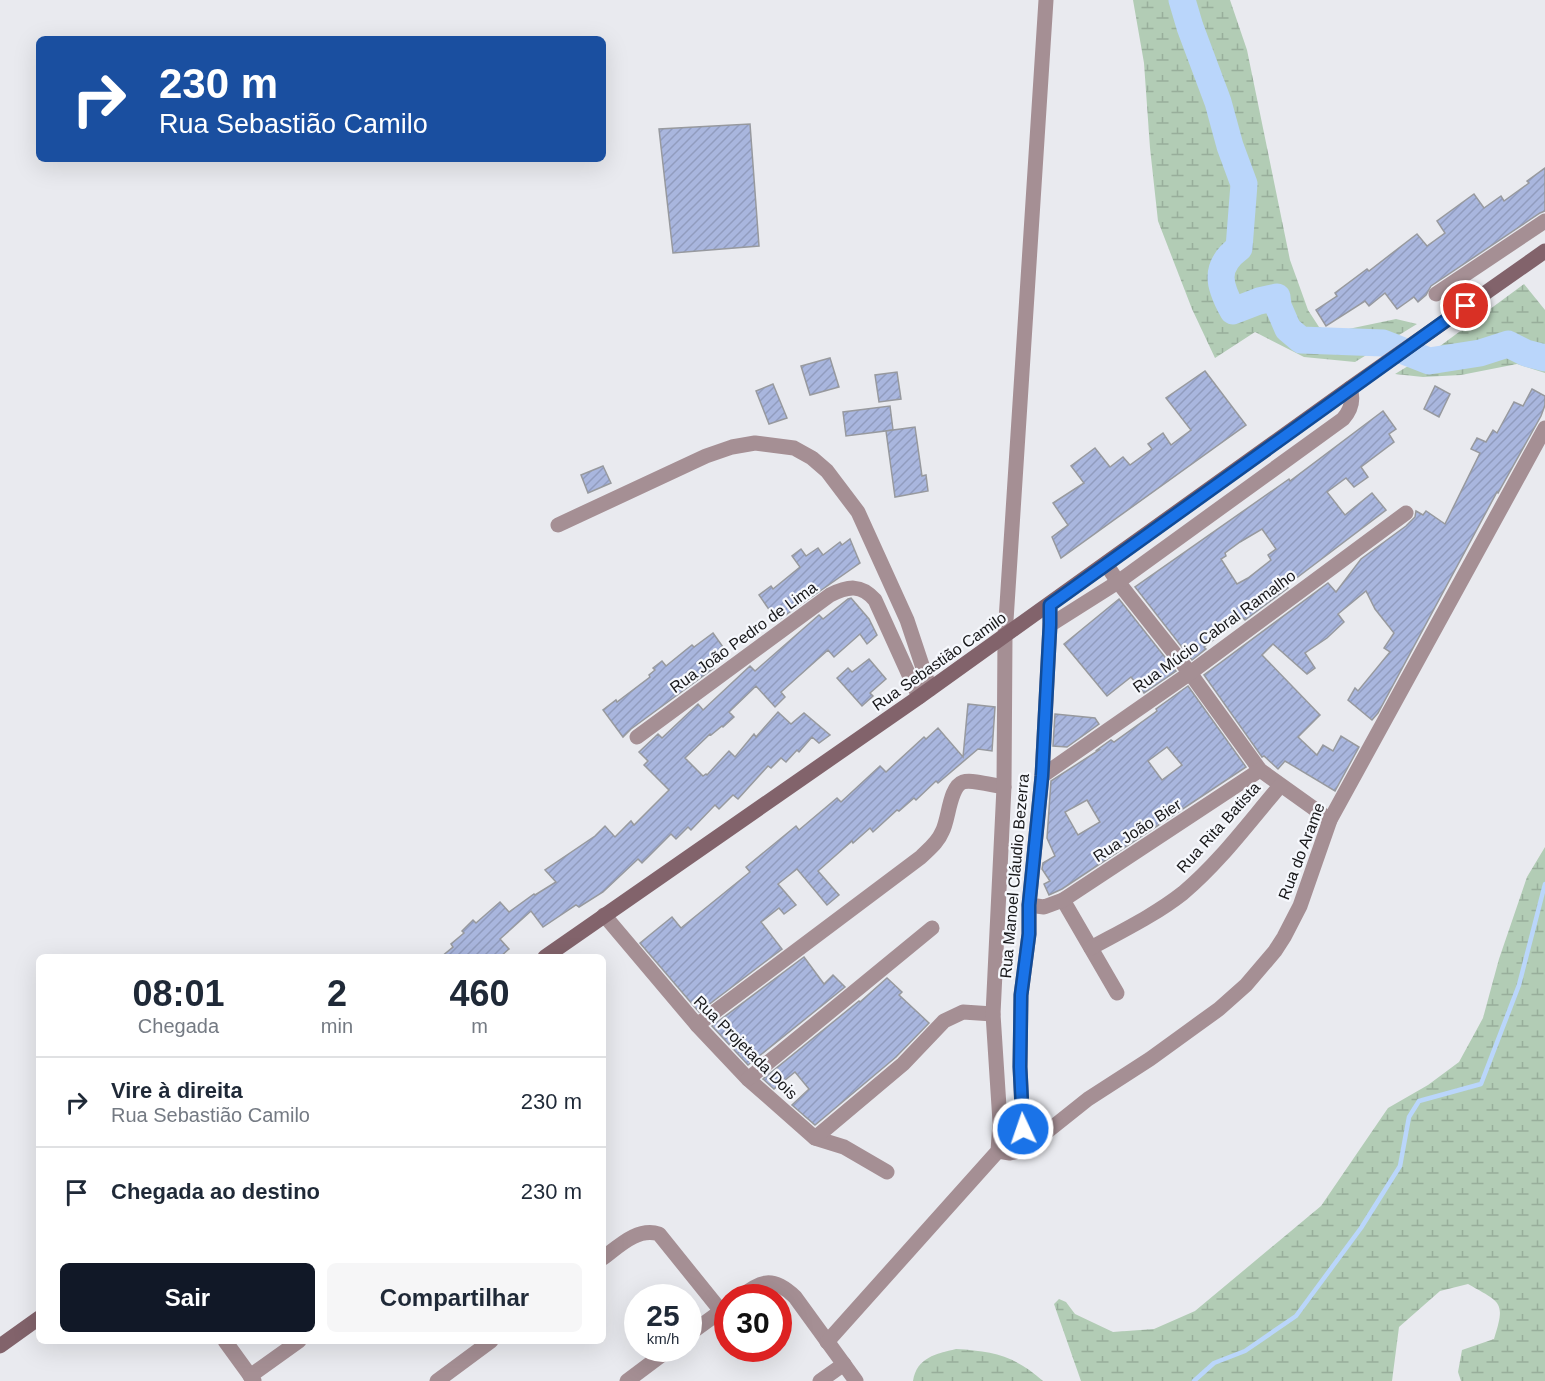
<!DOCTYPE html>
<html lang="pt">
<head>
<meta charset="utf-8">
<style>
	:root { --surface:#fff; --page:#f6f6f7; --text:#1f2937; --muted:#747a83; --line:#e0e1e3; --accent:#111827 }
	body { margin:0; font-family:Helvetica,sans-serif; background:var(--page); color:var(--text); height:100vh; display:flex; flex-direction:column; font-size:22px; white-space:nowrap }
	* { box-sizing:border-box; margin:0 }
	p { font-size:20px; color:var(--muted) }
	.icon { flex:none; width:33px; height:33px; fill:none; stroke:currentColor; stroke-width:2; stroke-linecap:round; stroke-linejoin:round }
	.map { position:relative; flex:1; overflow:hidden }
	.sheet { position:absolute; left:36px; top:954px; width:570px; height:390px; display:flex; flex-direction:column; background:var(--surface); border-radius:9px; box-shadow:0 6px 24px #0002 }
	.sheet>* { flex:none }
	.hud { position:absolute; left:36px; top:36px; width:570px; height:126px; border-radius:9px; box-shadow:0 6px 24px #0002; background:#1a4fa0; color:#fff; overflow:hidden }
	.speed { position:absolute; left:624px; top:1284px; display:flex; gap:12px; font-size:30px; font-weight:700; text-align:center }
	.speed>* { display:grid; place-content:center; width:78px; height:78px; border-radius:50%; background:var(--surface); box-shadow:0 6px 24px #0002; line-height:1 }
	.speed small { font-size:15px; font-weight:400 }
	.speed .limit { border:9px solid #d22; background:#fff; color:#111 }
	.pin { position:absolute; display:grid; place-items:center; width:51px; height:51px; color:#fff; margin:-26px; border:3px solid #fff; border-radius:50%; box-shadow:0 2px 6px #0007 }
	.me { position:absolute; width:66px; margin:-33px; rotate:357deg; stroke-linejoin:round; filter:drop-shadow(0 0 4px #0008) }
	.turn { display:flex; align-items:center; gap:21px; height:126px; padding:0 24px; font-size:27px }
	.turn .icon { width:78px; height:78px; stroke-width:2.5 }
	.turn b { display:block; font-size:42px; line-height:51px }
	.eta { display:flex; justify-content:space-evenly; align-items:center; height:102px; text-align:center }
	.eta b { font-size:36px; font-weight:700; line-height:42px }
	.primary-button { display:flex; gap:12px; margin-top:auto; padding:12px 24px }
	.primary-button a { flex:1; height:69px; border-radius:9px; background:var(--accent); color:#fff; font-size:24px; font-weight:700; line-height:69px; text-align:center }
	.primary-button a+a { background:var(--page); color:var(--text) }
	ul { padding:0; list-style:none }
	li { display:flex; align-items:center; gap:18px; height:90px; padding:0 24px; border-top:2px solid var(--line) }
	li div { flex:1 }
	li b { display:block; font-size:22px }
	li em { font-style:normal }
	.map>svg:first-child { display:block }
	.wetland { fill:url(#wetland-marsh) }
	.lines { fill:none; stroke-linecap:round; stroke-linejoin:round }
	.stream { stroke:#bad6fb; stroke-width:4.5 }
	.river { stroke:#bad6fb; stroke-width:27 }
	.building { fill:url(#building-hatch); stroke:#97999e; stroke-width:1.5; fill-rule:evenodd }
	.minor { stroke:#a58f94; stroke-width:15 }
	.secondary { stroke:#82636b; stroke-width:15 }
	.route-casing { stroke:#114b97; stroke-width:15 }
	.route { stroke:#1a73e8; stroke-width:10 }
	.labels { text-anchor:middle; stroke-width:4.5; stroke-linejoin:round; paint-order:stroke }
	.street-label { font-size:16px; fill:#18181a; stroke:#f6f8fd }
</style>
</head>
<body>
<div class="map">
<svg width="1545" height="1381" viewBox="0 0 1545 1381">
	<defs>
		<pattern id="wetland-marsh" width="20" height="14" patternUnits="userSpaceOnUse" patternTransform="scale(1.5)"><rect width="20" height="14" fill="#b2ccb5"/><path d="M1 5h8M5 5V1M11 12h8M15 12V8" fill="none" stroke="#98ae9b"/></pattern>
		<pattern id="building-hatch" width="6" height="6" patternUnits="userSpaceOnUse" patternTransform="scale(1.5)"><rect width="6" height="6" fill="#a9b6de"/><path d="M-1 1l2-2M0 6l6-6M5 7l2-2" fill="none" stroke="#919cbe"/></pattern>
	</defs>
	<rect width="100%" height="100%" fill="#e9eaef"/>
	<!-- wetland -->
	<g class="wetland">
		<path d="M1133,0h97l17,50 43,210 18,50 11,17 15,5 62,-13 21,5 -62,38 -51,-5 -49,-25 -40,26 -23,-49 -34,-88 -8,-73 -6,-85z"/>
		<path d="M1524,284l21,26v63l-28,-9 -56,11 -38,2 -28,-3 41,-25z"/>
		<path d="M1545,847v534h-84l-3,-9 4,-22 32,-11c12,-38 7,-36 -26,-55l-28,7 -41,36 -7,54h-311l-27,-77 5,-5 7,3 9,12 38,18 41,-3 41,-18 126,-105 67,-98 40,-23 31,-23 24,-44 16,-59 28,-82z"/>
		<path d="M956,1349c37,2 59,7 87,32h-130c4,-24 23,-27 43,-32z"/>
	</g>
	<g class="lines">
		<!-- stream -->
		<path class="stream" d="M1194,1381l20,-18 31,-12 51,-35 65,-88 39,-62 9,-49 10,-16 62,-17 38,-99 26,-101"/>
		<!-- river -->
		<path class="river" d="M1182,0l8,27 28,75 12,44 14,38 -5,64c-26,19 -20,38 -6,63l26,-10 18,-4 1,9 10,23 13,11 82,3 46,18 51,-8 28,-9 18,9 19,5"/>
	</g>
	<!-- building -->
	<g class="building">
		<path d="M750,124l9,122 -86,7 -14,-124z"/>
		<path d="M1545,168v43l-5,2 -109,73 -5,9 -8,7 -4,-5 -17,12 -12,-16 -16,13 -4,-5 -39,25 -10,-16 21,-14 -2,-3 32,-24 2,2 48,-37 10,12 18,-13 -8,-12 37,-27 10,14 17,-12 3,5 25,-18 -2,-2z"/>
		<path d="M830,358l9,29 -29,8 -9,-29z"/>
		<path d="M1205,371l41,54 -185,133 -9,-21 16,-12 -15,-22 31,-20 -13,-17 24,-18 15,19 13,-10 7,8 22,-16 -4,-5 15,-11 8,12 20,-15 -25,-32z"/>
		<path d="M897,372l4,27 -22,3 -4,-27z"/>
		<path d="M773,384l14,34 -18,6 -13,-33z"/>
		<path d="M1435,386l15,8 -11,23 -15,-8z"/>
		<path d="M1532,389l13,7v9l-4,11 -43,77 -1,-1 -119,221 -6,7 -24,-20 7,-12 3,3 32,-39 -6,-4 10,-15 -19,-24 -9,-18 -28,23 6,8 -17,16 -22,15 10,15 -8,6 -34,-30 -11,11 58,60 -22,22 19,18 6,-10 10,6 8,-15 18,11 -24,44 -50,-30 -7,8 -14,-13 -2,1 -58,-82 124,-92 8,9 25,-33 45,-33 9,-9 1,-6 7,4 3,-4 19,13 35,-71 -9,-4 6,-11 9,4 7,-12 4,3 17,-31 9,4z"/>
		<path d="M890,406l3,24 -47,6 -3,-24z"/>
		<path d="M1383,411l13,18 -7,5 5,8 -33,25 7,10 -14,10 -8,-9 -19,14 18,23 27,-22 14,17 -100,76 2,2 -43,32 -2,-2 -39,29 2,2 -14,11 -57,-73 154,-108 1,2zM1262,529l14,20 -8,6 3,5 -23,18 -11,6 -16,-25 5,-3 -1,-3 15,-11z"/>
		<path d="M915,427l7,49 4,-1 2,16 -33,6 -9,-66z"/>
		<path d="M603,466l8,17 -23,10 -7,-18z"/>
		<path d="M850,539l10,24 -83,58 -18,-26 12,-9 2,3 27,-22 -8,-11 9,-7 5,7 12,-8 5,7 17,-13 2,3z"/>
		<path d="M851,598l18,21 8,16 -10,9 -7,-10 -26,23 -6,-7 -47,42 4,5 -10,10 -19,-21 -27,26 5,5 -11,10 -1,-1 -11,9 -1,-1 -25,24 18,18 3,-2 1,1 22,-24 6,6 19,-23 2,3 22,-25 13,12 13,-11 26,22 -11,8 -7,-6 -13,15 -2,-2 -11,12 -5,-4 -10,10 -3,-2 -30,33 -5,-4 -14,14 -4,-4 -24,25 -3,-3 -12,12 -5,-5 -29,29 -4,-4 -35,33 -24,15 -3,-2 -33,22 -12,-16 -31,28 9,10 -9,8h-59l12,-10 -2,-3 13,-11 -2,-2 11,-11 3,3 24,-21 9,10 25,-18 1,1 21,-13 -11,-12 50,-34 10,-10 10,11 16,-16 3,4 35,-35 -25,-25 4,-4 -9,-9 19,-18 4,4 36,-34 5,6 47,-44 5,5 64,-56 4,4 25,-20z"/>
		<path d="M1119,599l57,72 -32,22 -13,-16 -24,19 -43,-52z"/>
		<path d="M713,633l15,21 -16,12 2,2 -83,61 -8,8 -20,-27 13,-10 1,2 33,-25 -1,-2 6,-5 -2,-2 9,-7 4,5 26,-21 2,2z"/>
		<path d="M869,659l17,20 -16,14 3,3 -11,10 -25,-28 11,-10 4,4z"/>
		<path d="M1188,686l58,81 -184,122 -13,6 -5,-11 6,-3 -8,-12 1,-6 12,-7 -8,-18 4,-57 48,-31h-2l14,-10 3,2 43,-31 -1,-2zM1167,747l15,18 -20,15 -14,-19zM1087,800l13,22 -22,13 -13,-23z"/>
		<path d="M968,704l27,3 -3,44 -14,-2 -40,34 -2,-2 -20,19 -2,-2 -15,13 -2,-1 -24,22 -3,-4 -17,15 -1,-2 -34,30 21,24 -12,10 -30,-36 -19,15 18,21 -12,9 -5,-6 -18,14 21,27 -83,63 -59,-69 32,-26 9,11 69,-56 -4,-5 50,-41 3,4 38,-32 4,4 39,-36 6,6 38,-35 2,2 12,-11 25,29z"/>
		<path d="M1055,714l40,4 4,6 -32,23 -14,-1z"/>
		<path d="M804,957l20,27 9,-9 12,12 -97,78 -36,-39z"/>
		<path d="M887,978l15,14 -3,3 30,28 -33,34 -81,68 -23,-20 17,-16 -14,-17 -21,17 -11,-10 96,-78 1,1z"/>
	</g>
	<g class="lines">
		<!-- minor -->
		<g class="minor">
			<path d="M1436,294l109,-73"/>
			<path d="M558,525l148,-69 26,-9 23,-4 39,5 18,10 15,13 31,41 49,108 23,69"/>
			<path d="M1106,564l12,18 72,91 70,97 70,50"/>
			<path d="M1050,625l68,-43 225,-163c8,-9 11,-19 7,-31"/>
			<path d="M637,737l193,-142c18,-9 31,-11 45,5l44,97"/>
			<path d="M1042,776l148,-103 216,-160"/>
			<path d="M1063,900l54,93"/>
			<path d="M1029,905l15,2 19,-7 197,-130"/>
			<path d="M604,915l93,110 51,54 67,59 29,9 43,25"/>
			<path d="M1091,948c31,-17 64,-33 92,-55 37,-31 66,-71 97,-107"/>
			<path d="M697,1025l224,-168c8,-8 17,-15 21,-25 7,-12 7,-45 21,-50 9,-3 32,4 41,5"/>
			<path d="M748,1079l184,-151"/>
			<path d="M815,1138l88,-74 41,-43 19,-9 30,2"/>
			<path d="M1024,1150l-4,-83 1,-72 8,-61v-29l13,-129 8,-151v-20"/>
			<path d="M998,1151l12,2 14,-3 64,-51 62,-40 40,-29 29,-21 27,-24 29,-34 9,-14 16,-31 30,-86 215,-392"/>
			<path d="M603,1258c16,-12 35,-31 56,-24l62,77"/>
			<path d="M739,1298c22,-18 34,-22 56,-1l61,84"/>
			<path d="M688,1335l40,-29"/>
			<path d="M225,1341l29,40"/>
			<path d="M827,1342l171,-191 2,-29 -7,-108 11,-227 1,-151 41,-636"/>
			<path d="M250,1376l49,-35"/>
			<path d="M437,1381l54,-40"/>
			<path d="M627,1381l44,-33"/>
			<path d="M820,1381l24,-17"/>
		</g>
		<!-- secondary -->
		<g class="secondary">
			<path d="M545,957l374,-260 431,-309 195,-137"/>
			<path d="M0,1346l39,-28"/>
		</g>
	</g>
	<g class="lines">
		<defs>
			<path id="route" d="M1023,1129l-3,-62 1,-72 8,-61v-29l13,-129 8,-151v-20l416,-299"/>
		</defs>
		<!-- route casing -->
		<use href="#route" class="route-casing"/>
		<!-- route -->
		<use href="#route" class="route"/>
	</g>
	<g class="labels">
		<!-- street labels -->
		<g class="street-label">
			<text transform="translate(1214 631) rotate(-36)" y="6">Rua Múcio Cabral Ramalho</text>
			<text transform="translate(743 637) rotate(-36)" y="6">Rua João Pedro de Lima</text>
			<text transform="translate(939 661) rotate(-35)" y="6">Rua Sebastião Camilo</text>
			<text transform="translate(1218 827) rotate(-48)" y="6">Rua Rita Batista</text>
			<text transform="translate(1137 830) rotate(-33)" y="6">Rua João Bier</text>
			<text transform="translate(1301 851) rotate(-69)" y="6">Rua do Arame</text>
			<text transform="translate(1014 876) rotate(-85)" y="6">Rua Manoel Cláudio Bezerra</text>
			<text transform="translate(746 1047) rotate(45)" y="6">Rua Projetada Dois</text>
		</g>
	</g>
</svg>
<div class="speed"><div>25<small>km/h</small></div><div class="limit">30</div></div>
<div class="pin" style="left:1466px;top:306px;background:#d93025"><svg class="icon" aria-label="arrive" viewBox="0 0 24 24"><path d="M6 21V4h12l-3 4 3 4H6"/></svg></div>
<svg class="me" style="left:1023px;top:1129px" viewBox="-20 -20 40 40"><circle r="17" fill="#1a73e8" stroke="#fff" stroke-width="3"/><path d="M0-11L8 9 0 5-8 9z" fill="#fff"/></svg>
<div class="hud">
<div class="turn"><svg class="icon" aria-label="right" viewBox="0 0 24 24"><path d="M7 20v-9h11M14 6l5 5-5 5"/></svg><div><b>230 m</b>Rua Sebastião Camilo</div></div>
</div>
<section class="sheet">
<div class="eta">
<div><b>08:01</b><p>Chegada</p></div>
<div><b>2</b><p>min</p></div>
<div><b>460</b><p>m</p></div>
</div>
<ul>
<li><svg class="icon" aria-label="right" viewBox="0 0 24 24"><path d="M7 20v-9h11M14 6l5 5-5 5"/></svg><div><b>Vire à direita</b><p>Rua Sebastião Camilo</p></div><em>230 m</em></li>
<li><svg class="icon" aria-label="arrive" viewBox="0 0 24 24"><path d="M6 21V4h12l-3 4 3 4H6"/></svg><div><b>Chegada ao destino</b></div><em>230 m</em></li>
</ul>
<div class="primary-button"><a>Sair</a><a>Compartilhar</a></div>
</section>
</div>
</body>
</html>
